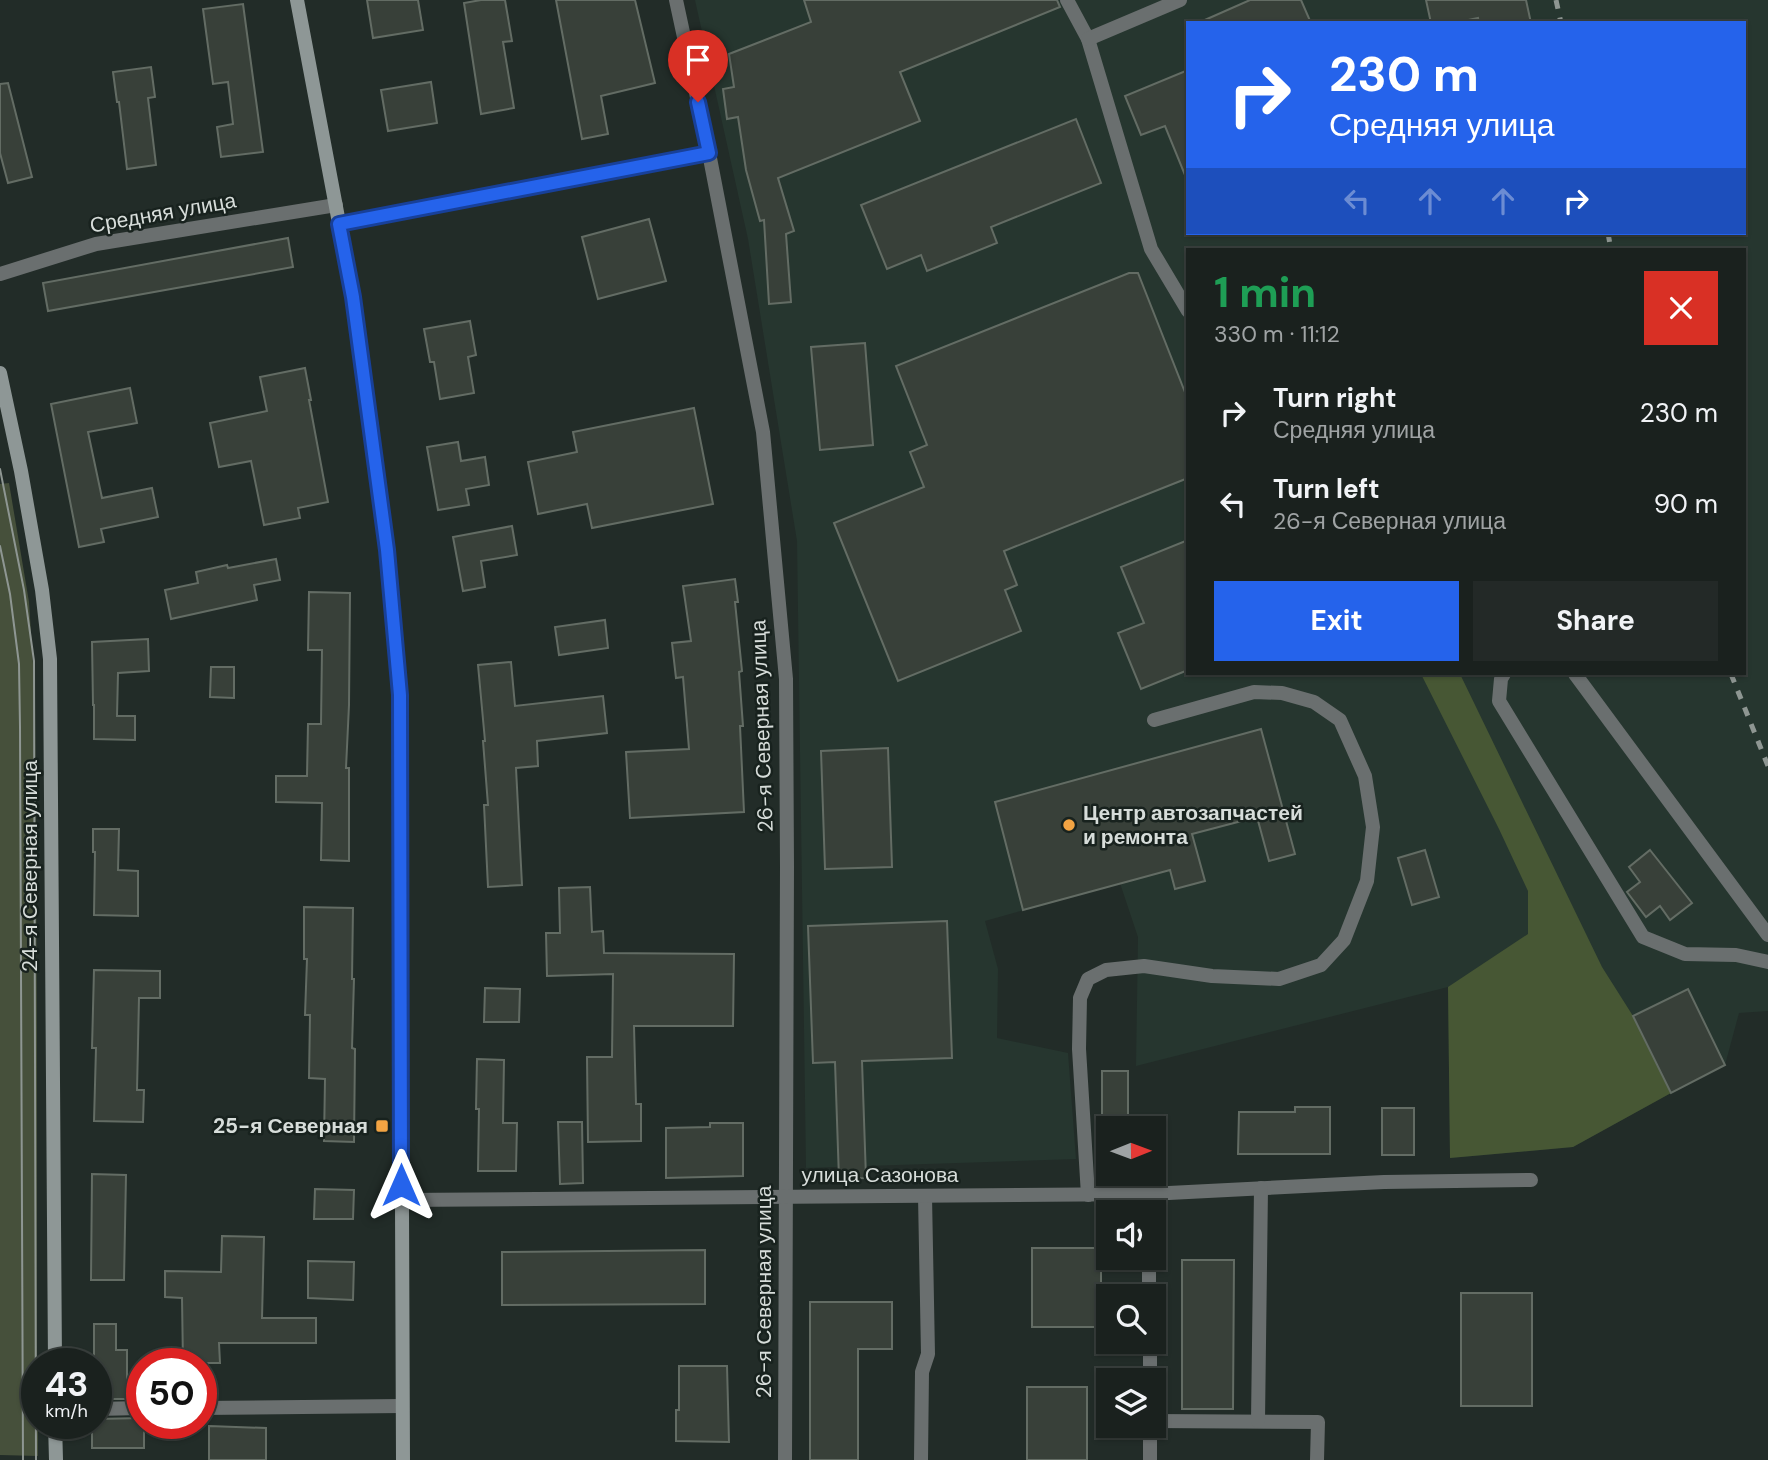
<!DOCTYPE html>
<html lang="en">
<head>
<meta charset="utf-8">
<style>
	:root { --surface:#1a211e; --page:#232927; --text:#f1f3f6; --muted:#9fa3a4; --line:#383e3c; --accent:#2563eb }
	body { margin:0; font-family:"DM Sans",sans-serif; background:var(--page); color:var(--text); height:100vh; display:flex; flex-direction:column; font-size:26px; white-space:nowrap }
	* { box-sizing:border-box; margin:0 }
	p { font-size:23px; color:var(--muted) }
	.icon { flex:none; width:38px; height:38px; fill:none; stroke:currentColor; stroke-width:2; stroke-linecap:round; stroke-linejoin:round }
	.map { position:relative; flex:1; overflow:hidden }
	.side { position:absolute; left:1186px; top:248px; width:560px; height:427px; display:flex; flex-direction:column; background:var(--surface); border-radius:0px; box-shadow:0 2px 5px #0004,0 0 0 2px var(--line) }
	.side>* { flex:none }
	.banner { position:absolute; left:1186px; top:21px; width:560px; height:214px; border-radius:0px; box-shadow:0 2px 5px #0004,0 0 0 2px var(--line); background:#2563eb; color:#fff; overflow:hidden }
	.needle { width:46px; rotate:89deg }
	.controls { position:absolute; left:1096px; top:1116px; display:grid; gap:14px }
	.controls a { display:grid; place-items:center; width:70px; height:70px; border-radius:0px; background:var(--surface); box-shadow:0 2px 5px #0004,0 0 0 2px var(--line); font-size:35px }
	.speed { position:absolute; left:21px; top:1348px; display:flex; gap:14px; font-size:35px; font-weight:700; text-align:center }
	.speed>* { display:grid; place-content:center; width:91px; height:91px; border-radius:50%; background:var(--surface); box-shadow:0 2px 5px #0004,0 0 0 2px var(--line); line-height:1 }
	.speed small { font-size:18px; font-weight:400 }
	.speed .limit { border:10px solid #d22; background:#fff; color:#111 }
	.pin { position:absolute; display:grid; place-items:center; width:60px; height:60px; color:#fff; margin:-72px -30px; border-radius:50% 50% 50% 0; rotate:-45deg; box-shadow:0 0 7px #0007 }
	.pin .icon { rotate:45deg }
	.me { position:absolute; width:77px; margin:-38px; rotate:0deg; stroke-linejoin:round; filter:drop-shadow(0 0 5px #0008) }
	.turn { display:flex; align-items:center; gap:24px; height:147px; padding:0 28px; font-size:32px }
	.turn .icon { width:91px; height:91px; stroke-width:2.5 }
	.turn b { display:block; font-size:49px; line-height:60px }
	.lanes { display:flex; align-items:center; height:66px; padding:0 28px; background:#0003; justify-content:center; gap:35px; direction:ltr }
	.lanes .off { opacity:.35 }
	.round { display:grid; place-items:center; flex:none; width:74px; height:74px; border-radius:0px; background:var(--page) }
	.overview { display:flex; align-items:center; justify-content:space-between; height:119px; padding:0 28px }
	h1 { font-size:42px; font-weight:700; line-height:52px; color:#1e9e55 }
	.primary-button { display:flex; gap:14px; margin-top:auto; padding:14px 28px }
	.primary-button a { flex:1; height:80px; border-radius:0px; background:var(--accent); color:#fff; font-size:28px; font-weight:700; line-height:80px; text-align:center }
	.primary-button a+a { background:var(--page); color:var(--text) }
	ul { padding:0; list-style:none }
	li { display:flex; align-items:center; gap:21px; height:91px; padding:0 28px }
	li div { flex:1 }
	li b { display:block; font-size:26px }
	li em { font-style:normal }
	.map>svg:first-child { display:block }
	.built { fill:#26362f; fill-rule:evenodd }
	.green { fill:#46503b }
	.forest { fill:#475734 }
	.building { fill:#384039; stroke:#636c64; stroke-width:2 }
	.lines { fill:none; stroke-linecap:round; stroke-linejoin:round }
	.service { stroke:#6a6f6f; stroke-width:14 }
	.minor { stroke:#6a6f6f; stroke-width:14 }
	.secondary { stroke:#8e9796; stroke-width:14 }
	.tram { stroke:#8e9692; stroke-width:2 }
	.rail { stroke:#8e9692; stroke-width:5; stroke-dasharray:9 9; stroke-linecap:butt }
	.route-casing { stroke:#184099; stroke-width:18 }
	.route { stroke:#2563eb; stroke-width:12 }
	.poi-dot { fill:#f3a443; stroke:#18221e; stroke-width:2.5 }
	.labels { text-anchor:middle; stroke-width:5; stroke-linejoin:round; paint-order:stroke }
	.street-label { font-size:21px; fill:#d7ddda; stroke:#18221e }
	.poi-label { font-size:21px; font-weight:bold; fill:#d7ddda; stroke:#18221e; text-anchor:start }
</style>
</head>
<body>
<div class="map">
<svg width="1768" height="1460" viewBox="0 0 1768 1460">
	<rect width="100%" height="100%" fill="#222c28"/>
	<!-- built -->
	<path class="built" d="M695,0h1073v1011l-29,2 -14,52 -54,28 -98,54 -123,11 -2,-171 -312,79 2,-129 -18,-54 -135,38 13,48 -1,69 71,15 8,106 -270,9 -9,-627 -49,-302zM1188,23h557v210h-557zM1188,250h557v424h-557z"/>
	<!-- green -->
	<path class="green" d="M9,483l20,119 6,93 2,332v396h1v33l-38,-1v-971z"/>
	<!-- forest -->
	<path class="forest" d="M1421,674h39l142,293 31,49 38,77 -98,54 -123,11 -2,-171 80,-53v-43l-29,-62z"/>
	<!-- building -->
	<g class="building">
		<path d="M367,0h51l5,30 -50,8z"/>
		<path d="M481,0h24l7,41 -9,1 11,66 -33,6 -17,-111z"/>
		<path d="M556,0h79l20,83 -54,13 7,38 -26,5z"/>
		<path d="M804,0h253l3,7 -160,65 20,49 -142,57 16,53 -8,3 5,68 -22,2 -5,-84 -4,1 -14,-51 -8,-53 -11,2 -4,-30 11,-2 -5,-33 82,-32z"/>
		<path d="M1250,0h51l10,23h-113z"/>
		<path d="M1426,0h100l5,23h-52l-1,-5 -24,5h-23z"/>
		<path d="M243,4l20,148 -42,5 -4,-30 16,-3 -5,-42 -15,2 -10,-75z"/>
		<path d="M151,67l4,30 -7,1 8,67 -29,4 -8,-67h-2l-4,-30z"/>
		<path d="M1188,70v109l-1,1 -22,-54 -24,9 -16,-39z"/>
		<path d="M431,82l6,41 -49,8 -7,-41z"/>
		<path d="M8,83l24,94 -24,6 -8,-30v-69z"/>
		<path d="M1076,119l25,64 -110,44 6,16 -70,28 -6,-16 -34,14 -26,-64z"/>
		<path d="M649,219l17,62 -68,18 -16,-62z"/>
		<path d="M288,238l5,29 -245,44 -5,-28z"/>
		<path d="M1129,273h9l50,127v78l-184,73 13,34 -12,5 16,41 -123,50 -64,-158 90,-36 -14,-35 17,-7 -31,-79z"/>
		<path d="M470,321l6,34 -8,2 6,36 -34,6 -6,-37h-4l-6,-33z"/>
		<path d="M865,343l8,102 -53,5 -9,-103z"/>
		<path d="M305,368l6,32h-2l19,102 -30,6 2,10 -36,7 -13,-64 -32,6 -9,-44 57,-12 -7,-34z"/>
		<path d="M130,388l7,35 -49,9 14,66 50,-10 6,29 -57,12 3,13 -25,5 -28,-143z"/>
		<path d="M694,408l19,96 -121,24 -5,-24 -49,10 -10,-52 49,-10 -4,-20z"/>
		<path d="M458,442l3,19 24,-4 4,28 -23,4 3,16 -31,5 -11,-63z"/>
		<path d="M512,526l5,29 -36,6 4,26 -22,4 -10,-54z"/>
		<path d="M1188,540v130l-47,19 -23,-56 26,-10 -23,-56z"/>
		<path d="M276,559l4,21 -26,5 3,15 -86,19 -6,-29 33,-7 -2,-11 31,-7 1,3z"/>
		<path d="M735,579l3,23h-3l7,69 -3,1 4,54h-3l4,86 -114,6 -4,-66 63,-3 -6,-72 -7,1 -4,-35 19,-2 -8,-55z"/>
		<path d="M309,592l41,1 -1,112 -3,63h3v93l-28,-1 1,-57 -46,-1v-26h31l1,-52h13l1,-74h-14z"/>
		<path d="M605,620l3,28 -49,7 -4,-28z"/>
		<path d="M148,639l1,32 -31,2 -1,43h18v24l-41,-1v-34h-1l-1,-63z"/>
		<path d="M511,662l4,44 88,-10 4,37 -70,8 1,25 -22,2 6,117 -34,2 -4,-82h4l-5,-64h2l-7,-76z"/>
		<path d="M211,667h23v31l-24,-1z"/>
		<path d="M1261,729l34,125 -26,7 -12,-44 -65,17 13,47 -30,8 -5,-19 -147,40 -28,-108z"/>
		<path d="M888,748l4,119 -67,2 -4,-118z"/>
		<path d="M93,829h26l-1,41 20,1v45l-44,-1 1,-63h-2z"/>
		<path d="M1425,850l14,47 -27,8 -14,-47z"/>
		<path d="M1650,850l42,53 -22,17 -10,-14 -14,11 -19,-25 13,-10 -11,-15z"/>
		<path d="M590,887l2,45 11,-1 1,22 130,1 -1,72h-99l2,78h5v37l-53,1 -1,-85h25l1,-83 -66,2 -1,-43h14l-1,-45z"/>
		<path d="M304,907l49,1 -1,71h2l-2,69 3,1 -1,93 -30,-1 1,-62 -16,-1 1,-63h-5l2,-56h-3z"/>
		<path d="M947,921l5,137 -90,3 4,117 -27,1 -4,-117 -22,1 -5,-137z"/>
		<path d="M94,970l66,1v27h-21l-2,92h7l-1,32 -49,-1 2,-73h-4z"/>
		<path d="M485,988l35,1 -1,33h-35z"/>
		<path d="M1688,989l37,76 -54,28 -38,-77z"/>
		<path d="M477,1059l27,1 -1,63h14l-1,48h-38l1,-62h-3z"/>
		<rect x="1102" y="1071" width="26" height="58"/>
		<path d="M1295,1107h35v47h-92l1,-42h56z"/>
		<rect x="1382" y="1108" width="32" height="47"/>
		<path d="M558,1122h24l1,61 -23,1z"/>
		<path d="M710,1123h33v53l-77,2v-50l44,-1z"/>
		<path d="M92,1174l34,1 -2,105h-33z"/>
		<path d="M315,1189l39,1 -1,29h-39z"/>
		<path d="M222,1236l42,1 -2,81h54v25h-97l1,20h-37l-1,-65 -17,-1v-26l56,1z"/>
		<rect x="1032" y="1248" width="69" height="79"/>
		<path d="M705,1250v54l-203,1v-53z"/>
		<path d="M1182,1260h52l-1,149h-51z"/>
		<path d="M308,1261l46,1 -1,38 -45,-2z"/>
		<rect x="1461" y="1293" width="71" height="113"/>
		<path d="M810,1302h82v47h-34v111h-48z"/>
		<path d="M94,1324h22v26h11v49h-31v-36h-2z"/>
		<path d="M679,1366h48l2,76 -53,-1v-31h3z"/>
		<rect x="1027" y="1387" width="60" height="73"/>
		<path d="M142,1418v5h2v25h-52v-25h4v-4z"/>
		<path d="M209,1426l57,2v32h-57z"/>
	</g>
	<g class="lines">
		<!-- service -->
		<g class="service">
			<path d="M1067,0l21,39 63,210 37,62"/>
			<path d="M1088,39l92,-39"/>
			<path d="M1504,674l-3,5 -2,22 144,236 42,17 51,1 32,7"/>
			<path d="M1575,674l193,261"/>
			<path d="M1149,1194l235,-12 147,-2"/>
			<path d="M1088,1195l-9,-146 1,-51 8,-19 18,-9 38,-4 68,10 67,3 42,-14 23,-25 23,-59 6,-54 -8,-51 -25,-56 -26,-18 -32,-9 -28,-1 -100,28"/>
			<path d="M1153,1421l165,1 -1,38"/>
			<path d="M1258,1421l3,-233"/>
			<path d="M921,1460l1,-88 6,-18 -3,-158"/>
		</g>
		<!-- minor -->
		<g class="minor">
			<path d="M676,0l33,153 54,279 23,247 1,187 -2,594"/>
			<path d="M339,224l370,-71"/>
			<path d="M0,274l96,-30 240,-39"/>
			<path d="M401,1200l748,-6v19"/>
			<path d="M1149,1258v39"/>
			<path d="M1150,1342v39"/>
			<path d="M201,1408l201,-2"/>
			<path d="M96,1409l46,-1"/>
			<path d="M1150,1426v34"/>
		</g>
		<!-- secondary -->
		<g class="secondary">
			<path d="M297,0l56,297 34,253 13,145 3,765"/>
			<path d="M0,373l21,98 21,119 8,69 5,704"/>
			<path d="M55,1423l1,37"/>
		</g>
		<!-- tram -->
		<g class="tram">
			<path d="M0,469l24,121 10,71 2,799"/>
			<path d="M0,546l10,48 9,70 1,63 3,733"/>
		</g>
		<!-- rail -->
		<g class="rail">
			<path d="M1556,0l5,23"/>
			<path d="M1608,233l3,17"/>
			<path d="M1731,674l37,92"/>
		</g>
	</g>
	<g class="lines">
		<defs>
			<path id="route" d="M401,1185l-1,-490 -13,-145 -34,-253 -14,-73 370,-71 -11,-51"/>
		</defs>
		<!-- route casing -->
		<use href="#route" class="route-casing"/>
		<!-- route -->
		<use href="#route" class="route"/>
	</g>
	<!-- markers -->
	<g class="poi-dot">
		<circle cx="1069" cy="825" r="7"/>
		<rect x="375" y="1119" width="14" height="14" rx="3.5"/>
	</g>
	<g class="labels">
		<!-- street labels -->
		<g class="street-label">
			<text transform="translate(163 213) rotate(-10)" y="7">Средняя улица</text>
			<text transform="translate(762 726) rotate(-92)" y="7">26-я Северная улица</text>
			<text transform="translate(30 866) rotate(-90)" y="7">24-я Северная улица</text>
			<text x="880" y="1182">улица Сазонова</text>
			<text transform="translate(764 1292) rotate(-90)" y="7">26-я Северная улица</text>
		</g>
		<!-- poi labels -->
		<g class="poi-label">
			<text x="1083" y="820">Центр автозапчастей<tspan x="1083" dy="24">и ремонта</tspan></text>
			<text x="368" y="1133" text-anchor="end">25-я Северная</text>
		</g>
	</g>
</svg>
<div class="controls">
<a><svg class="needle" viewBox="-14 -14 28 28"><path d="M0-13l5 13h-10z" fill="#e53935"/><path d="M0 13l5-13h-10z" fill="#9fa3a4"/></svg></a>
<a><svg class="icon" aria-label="sound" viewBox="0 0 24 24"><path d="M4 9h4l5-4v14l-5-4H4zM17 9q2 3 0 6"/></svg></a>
<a><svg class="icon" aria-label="search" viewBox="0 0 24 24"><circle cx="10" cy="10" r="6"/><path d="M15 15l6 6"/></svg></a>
<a><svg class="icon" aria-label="layers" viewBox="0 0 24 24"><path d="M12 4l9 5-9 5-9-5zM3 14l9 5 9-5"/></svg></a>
</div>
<div class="speed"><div>43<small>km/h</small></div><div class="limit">50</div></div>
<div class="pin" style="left:698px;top:102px;background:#d93025"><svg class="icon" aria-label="arrive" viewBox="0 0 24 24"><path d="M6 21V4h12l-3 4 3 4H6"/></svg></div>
<svg class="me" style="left:401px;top:1185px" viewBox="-20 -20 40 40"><path d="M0-17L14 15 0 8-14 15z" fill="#2563eb" stroke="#fff" stroke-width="4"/></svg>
<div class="banner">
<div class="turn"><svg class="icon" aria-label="right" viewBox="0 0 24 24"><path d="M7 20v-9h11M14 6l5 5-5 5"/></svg><div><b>230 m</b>Средняя улица</div></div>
<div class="lanes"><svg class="icon off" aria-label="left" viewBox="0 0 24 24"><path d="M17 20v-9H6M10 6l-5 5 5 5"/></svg><svg class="icon off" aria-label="ahead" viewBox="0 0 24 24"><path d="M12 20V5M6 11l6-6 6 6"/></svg><svg class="icon off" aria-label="ahead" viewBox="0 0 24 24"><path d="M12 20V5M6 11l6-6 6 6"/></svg><svg class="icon" aria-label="right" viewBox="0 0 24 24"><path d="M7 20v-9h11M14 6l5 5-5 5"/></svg></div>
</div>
<section class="side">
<div class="overview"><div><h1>1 min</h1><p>330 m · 11:12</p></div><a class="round" style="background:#d93025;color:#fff"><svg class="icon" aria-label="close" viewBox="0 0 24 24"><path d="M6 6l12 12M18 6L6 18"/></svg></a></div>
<ul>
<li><svg class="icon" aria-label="right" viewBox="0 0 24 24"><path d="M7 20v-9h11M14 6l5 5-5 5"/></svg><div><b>Turn right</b><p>Средняя улица</p></div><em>230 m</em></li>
<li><svg class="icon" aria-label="left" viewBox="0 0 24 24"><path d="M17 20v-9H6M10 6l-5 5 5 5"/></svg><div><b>Turn left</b><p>26-я Северная улица</p></div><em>90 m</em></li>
</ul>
<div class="primary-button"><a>Exit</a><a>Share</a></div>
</section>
</div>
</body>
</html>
